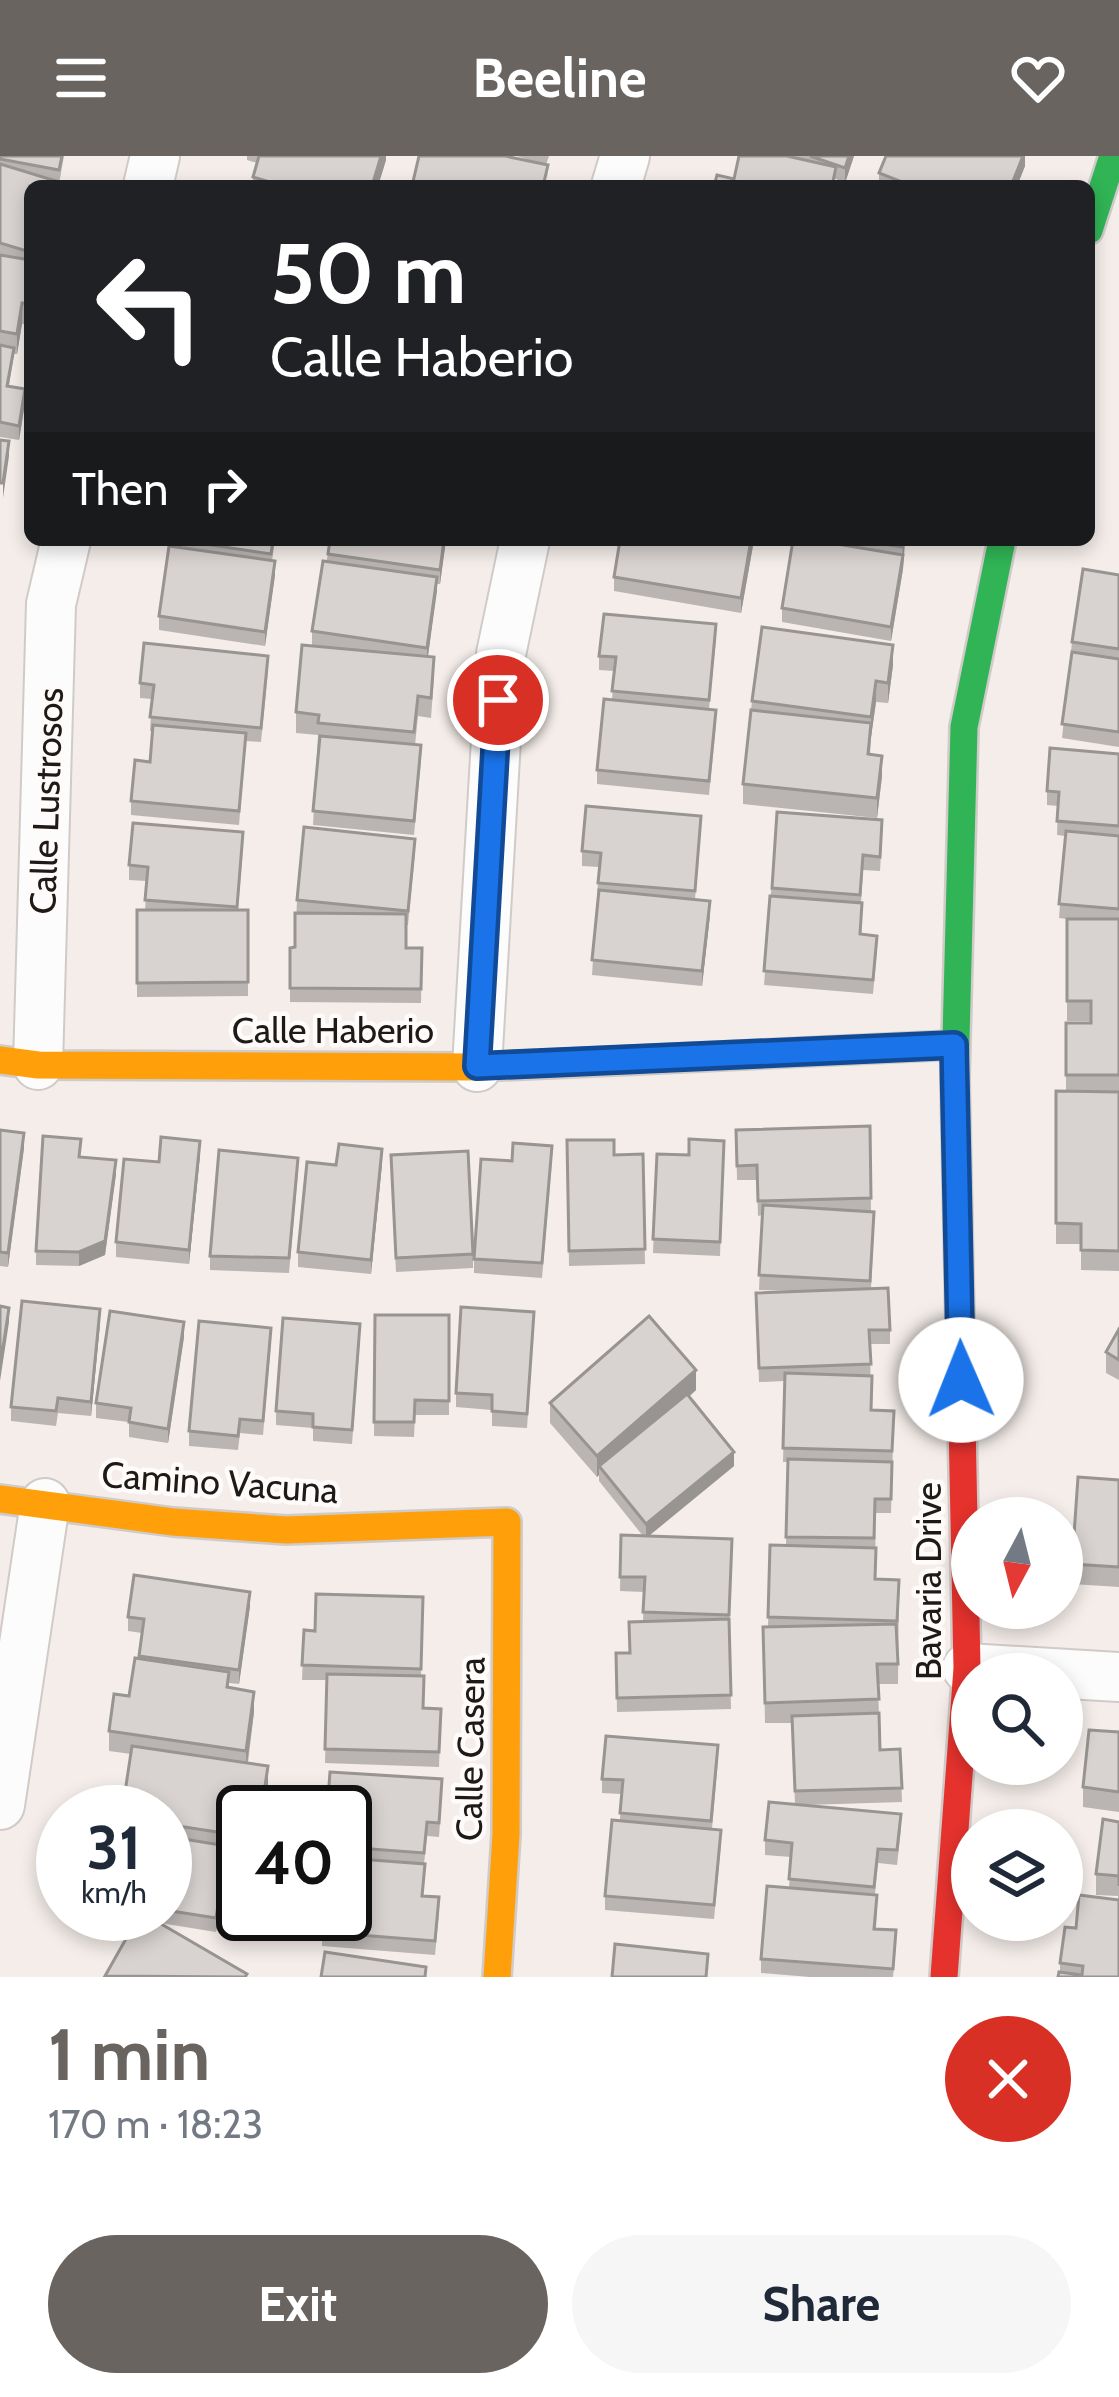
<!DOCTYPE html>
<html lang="en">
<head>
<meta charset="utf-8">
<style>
	:root { --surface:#fff; --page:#f6f6f7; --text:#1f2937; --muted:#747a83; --accent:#696460 }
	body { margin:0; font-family:Cabin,sans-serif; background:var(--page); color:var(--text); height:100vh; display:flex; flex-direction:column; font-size:45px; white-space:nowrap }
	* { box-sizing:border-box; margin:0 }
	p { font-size:39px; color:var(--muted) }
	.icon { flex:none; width:66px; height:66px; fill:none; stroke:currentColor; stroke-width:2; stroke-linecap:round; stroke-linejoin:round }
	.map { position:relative; height:1821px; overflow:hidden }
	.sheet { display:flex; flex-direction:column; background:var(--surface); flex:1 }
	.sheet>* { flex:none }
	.banner { position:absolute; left:24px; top:24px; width:1071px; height:366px; border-radius:18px; box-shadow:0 6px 18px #0003; background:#202124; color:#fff; overflow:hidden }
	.needle { width:78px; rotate:187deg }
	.fabs { position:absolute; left:951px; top:1341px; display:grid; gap:24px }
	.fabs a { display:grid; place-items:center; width:132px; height:132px; border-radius:50%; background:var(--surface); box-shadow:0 6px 18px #0003; font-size:60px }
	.speed { position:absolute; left:36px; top:1629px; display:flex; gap:24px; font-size:60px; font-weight:700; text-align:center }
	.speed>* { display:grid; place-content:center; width:156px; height:156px; border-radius:50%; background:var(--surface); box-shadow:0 6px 18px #0003; line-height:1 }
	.speed small { font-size:30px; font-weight:400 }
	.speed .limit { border:6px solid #111; border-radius:18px; background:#fff; color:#111 }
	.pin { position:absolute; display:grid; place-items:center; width:102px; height:102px; color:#fff; margin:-51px; border:6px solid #fff; border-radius:50%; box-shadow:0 3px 12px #0007 }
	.me { position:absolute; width:132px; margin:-66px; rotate:359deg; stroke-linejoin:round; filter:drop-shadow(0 0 9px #0008) }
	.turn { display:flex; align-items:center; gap:42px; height:252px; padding:0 48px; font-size:54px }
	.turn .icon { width:156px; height:156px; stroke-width:2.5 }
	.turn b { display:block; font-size:84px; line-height:102px }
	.then { display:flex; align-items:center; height:114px; padding:0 48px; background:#0003; gap:24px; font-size:45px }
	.round { display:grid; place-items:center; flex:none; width:126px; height:126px; border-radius:63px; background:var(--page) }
	.overview { display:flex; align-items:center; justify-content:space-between; height:204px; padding:0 48px }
	h1 { font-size:72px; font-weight:800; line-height:90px; color:var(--accent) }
	.action { display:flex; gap:24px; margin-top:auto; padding:24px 48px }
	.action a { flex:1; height:138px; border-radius:72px; background:var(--accent); color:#fff; font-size:48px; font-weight:800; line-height:138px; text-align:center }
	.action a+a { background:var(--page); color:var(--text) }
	header { display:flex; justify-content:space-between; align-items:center; height:156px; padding:0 48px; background:var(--accent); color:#fff; font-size:54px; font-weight:800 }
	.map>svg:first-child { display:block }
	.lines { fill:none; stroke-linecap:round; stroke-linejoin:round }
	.street-casing { stroke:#d0cbc8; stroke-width:52 }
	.fast-casing { stroke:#d0cbc8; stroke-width:32 }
	.slow-casing { stroke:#d0cbc8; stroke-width:32 }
	.jam-casing { stroke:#d0cbc8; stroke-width:32 }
	.street { stroke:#fdfcfc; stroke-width:48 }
	.fast { stroke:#30b455; stroke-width:27 }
	.slow { stroke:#ff9f0a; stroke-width:27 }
	.jam { stroke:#e5322d; stroke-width:27 }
	.wall { fill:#bab5b3 }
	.shaded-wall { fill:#979492 }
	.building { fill:#d8d3d0; stroke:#979492; stroke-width:3 }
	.route-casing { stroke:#114b97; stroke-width:30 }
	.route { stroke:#1a73e8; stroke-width:21 }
	.labels { text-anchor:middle; stroke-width:9; stroke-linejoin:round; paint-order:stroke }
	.street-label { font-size:36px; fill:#1e1a17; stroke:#fefbfa }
</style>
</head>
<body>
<header><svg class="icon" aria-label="menu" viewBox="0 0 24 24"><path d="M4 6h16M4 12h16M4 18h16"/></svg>Beeline<svg class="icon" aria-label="heart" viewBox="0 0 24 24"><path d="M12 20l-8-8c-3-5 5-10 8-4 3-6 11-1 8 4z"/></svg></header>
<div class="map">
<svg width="1119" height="1821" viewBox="0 0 1119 1821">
	<rect width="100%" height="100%" fill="#f4ede9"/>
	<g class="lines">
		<defs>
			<g id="street">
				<path d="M148,30l7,-30"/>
				<path d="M616,30l9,-30"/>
				<path d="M38,909l13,-461 15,-64"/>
				<path d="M477,911l24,-413 24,-114"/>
				<path d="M967,1512l152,9"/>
				<path d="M0,1649l45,-302"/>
			</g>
			<g id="fast">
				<path d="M1089,74l24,-74"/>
				<path d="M637,904l317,-15"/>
				<path d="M955,922l9,-351 38,-187"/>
			</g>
			<g id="slow">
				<path d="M0,904l38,5 439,2 160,-7"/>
				<path d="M0,1343l173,23 113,8 221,-8 -1,312 -9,143"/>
			</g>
			<path id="jam" d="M944,1821l23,-309 -12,-590"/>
		</defs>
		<!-- street casing -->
		<use href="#street" class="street-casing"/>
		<!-- fast casing -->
		<use href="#fast" class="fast-casing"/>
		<!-- slow casing -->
		<use href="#slow" class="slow-casing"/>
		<!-- jam casing -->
		<use href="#jam" class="jam-casing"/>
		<!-- street -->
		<use href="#street" class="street"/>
		<!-- fast -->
		<use href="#fast" class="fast"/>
		<!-- slow -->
		<use href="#slow" class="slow"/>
		<!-- jam -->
		<use href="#jam" class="jam"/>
	</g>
	<!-- wall -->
	<g class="wall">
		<path d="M0,0h64l-5,28 -3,-1v3h-26v139l-8,-1 -5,30h-3l-5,32 16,17 -6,37 -19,-3z"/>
		<path d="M247,0h139v4l-8,26h-125v-9l4,-14 -10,-3z"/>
		<path d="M517,0h32l-3,9 2,15 -3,-15z"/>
		<path d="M739,0h115l-9,27 -9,-4h-102z"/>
		<path d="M1025,0v10l-8,20h-138v-13z"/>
		<path d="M173,384h102l-3,21 3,14 -10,71 -106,-16v-14z"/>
		<path d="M446,384l-6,44h-3l-9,72 6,21 -3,41 -13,-2 -3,29 6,15 -7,75 -101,-10 5,-90 -22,-2v-21l16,-67v-14l16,-77z"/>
		<path d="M620,384h134l-13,73 -127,-22v-14z"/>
		<path d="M793,384h112l-2,29 -12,72 -109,-19v-14z"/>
		<path d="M1119,419v172l-57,-9 10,-96z"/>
		<path d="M716,483l-7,70 7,15 -7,71 -112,-11v-14l15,-70 2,-29 -15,-1v-14z"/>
		<path d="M893,509l-5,38 -12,-1 -5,35 -1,18 12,21 -5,42 -134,-14v-20l9,-83z"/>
		<path d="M268,514l-7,72 -15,-1 -7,84 -108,-10v-14l19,-39 3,-31h-3l2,-32 -12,-1v-15z"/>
		<path d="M1119,598v517l-38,-1v-26h-25v-153h10v-68h25v-2h-24v-102l-8,-1 6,-82 -8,-1 1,-29 -11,-1v-14z"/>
		<path d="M777,656l105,23 -2,36 -17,-1 -2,33 1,15 -1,16 16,16 -4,44 -109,-9z"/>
		<path d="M701,674l-6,69 15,16 -8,71 -110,-11 7,-108 -17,-1v-15z"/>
		<path d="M243,690l-5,64h10v86l-111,1v-87h8l2,-29 -18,-1v-15z"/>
		<path d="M415,697l-7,72h-2v23h16l-1,55 -131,-1v-54l5,-1 2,-47z"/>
		<path d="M870,970l1,86 3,14 -3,63 19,41v14h-20l1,66 23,1 -3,102h-16l1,66 23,1 -1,104h-20l2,66 20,-1 2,53 -97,3 96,24 -4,36 -19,-2 -3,31 2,15 -1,20 20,16 -3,32h-83l-49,-4v-14l28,-71 2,-31 -26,-2v-15l30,-36 -3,-81h-27l-2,-96h5l2,-82h16l2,-83h-5l2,-81 -26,1 -3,-89 35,-2 -32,-1 3,-75 -4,1 -1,-36h-20l-1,-50z"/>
		<path d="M0,974l24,18 -16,119 -8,-1z"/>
		<path d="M567,984l47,15 29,-1 2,110 -76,2z"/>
		<path d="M724,985l-4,115 -67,-3 4,-99 32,1z"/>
		<path d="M200,999l-11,109 -73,-7v-15z"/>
		<path d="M80,1001l36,17 -11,81 -26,11 -43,-1v-14z"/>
		<path d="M552,1004l-10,118 -68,-5v-14l38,-98z"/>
		<path d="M382,1007l-11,111 -73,-7v-15l38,-87z"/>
		<path d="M391,1013l82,85v14l-77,4z"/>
		<path d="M298,1016l-9,101 -79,-3v-14z"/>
		<path d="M375,1159h74v100h-34l-1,22 -40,-1z"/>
		<path d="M100,1167l-9,93 -33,-3 -2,13 -45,-5v-14z"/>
		<path d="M534,1170l-7,102 -35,-2v-16l-36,-3v-14z"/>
		<path d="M1119,1173v51l-13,-7v-21z"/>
		<path d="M184,1181l-16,106 -39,-6v-15l-33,-4v-15z"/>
		<path d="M360,1183l-8,105 -39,-3v-13l-37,-3v-14z"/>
		<path d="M271,1186l-8,93 -23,-2 -2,17 -49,-4v-15z"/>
		<path d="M696,1234l-7,7 45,69 -85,70 83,3 -3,84 2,86 -114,3 -1,-59h14l13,-31 1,-30 -24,-1 1,-56 22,1 -44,-55v-6l-2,2 -47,-54v-20z"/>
		<path d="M1119,1324v107l-47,-3v-20z"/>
		<path d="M423,1441l-2,79 3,32 17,1 -2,58 -114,-4 2,-83h-25l2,-50 11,1z"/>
		<path d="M250,1450l-11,78 -10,-1v5l25,24 -6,51 20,24 -4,25h-21v44l-16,-3 -11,79 -56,-9 87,54 -110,-57 -34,-6h62v-102l-34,-58 -22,-3v-20l20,-35 10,-38 3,-25 -14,-2v-14z"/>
		<path d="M1119,1576v80l-36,-5v-20z"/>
		<path d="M718,1604l-6,69 9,15 -7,75 -109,-9v-14l15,-75 1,-27 -19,-1v-14z"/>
		<path d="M442,1638l-3,43 -12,-1 -3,28 -1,32 16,16 -4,43 -113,-9v-14l23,-18v-102z"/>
		<path d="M1119,1666v155l-59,-5v-9l16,-35 42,-28v-4l-22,-1v-21z"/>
	</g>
	<!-- shaded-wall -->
	<g class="shaded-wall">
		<path d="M381,0h5v4l-8,26h-6z"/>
		<path d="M849,0h5l-9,27v-15z"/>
		<path d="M1023,0h2v10l-8,20h-6z"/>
		<path d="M22,147v21l-5,30v-20z"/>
		<path d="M25,233v14l-6,37v-14z"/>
		<path d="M9,285v15l-6,42v-15z"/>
		<path d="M444,384h2l-6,44v-14z"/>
		<path d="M751,384h3l-13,73v-15z"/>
		<path d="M903,384h2l-2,29 -12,72v-14l11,-67z"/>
		<path d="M275,405v14l-10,71v-14z"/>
		<path d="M437,421v14l-10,72v-15z"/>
		<path d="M893,489v20l-5,38v-20z"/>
		<path d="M876,525v21l-5,35v-20z"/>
		<path d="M882,600v20l-5,42v-20z"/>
		<path d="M710,745v14l-8,71v-15z"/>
		<path d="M24,977v15l-16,119v-14z"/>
		<path d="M200,985v14l-11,109v-14z"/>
		<path d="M382,993v14l-11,111v-14z"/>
		<path d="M116,1004v14l-11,81 -26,11v-14z"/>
		<path d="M9,1152v14l-9,59v-14z"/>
		<path d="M100,1153v14l-9,93v-14z"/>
		<path d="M184,1166v15l-16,106v-14z"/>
		<path d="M696,1214v20l-93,81 -4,-5v9l-2,2v-21z"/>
		<path d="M734,1296v14l-88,72v-14z"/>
		<path d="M250,1436v14l-11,78v-14z"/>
		<path d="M254,1536v20l-8,59v-20z"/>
		<path d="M268,1610v21l-4,25h-3z"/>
		<path d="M227,1690v14l-11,72v-14z"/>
	</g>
	<!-- building -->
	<g class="building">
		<path d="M0,0h62l-3,14 -59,-11z"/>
		<path d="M259,0h122l-9,30h-89l-30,-9z"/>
		<path d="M419,0h86l43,9 -5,21h-131z"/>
		<path d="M739,0h48l49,11 -4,19h-118l3,-11 17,4z"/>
		<path d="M810,0h39l-4,12z"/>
		<path d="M886,0h137l-12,30h-99l-33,-13z"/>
		<path d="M0,8l56,17 -1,5h-25v66l-30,-9z"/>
		<path d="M0,99l30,5v44l-8,-1 -5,31 -17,-3z"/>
		<path d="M0,189l14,3 -7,38 18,3 -6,37 -19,-4z"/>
		<path d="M0,284l9,1 -6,42h-3z"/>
		<path d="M178,384h95l-2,14z"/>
		<path d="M330,384h114l-4,30 -112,-16z"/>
		<path d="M620,384h131l-10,58 -127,-21z"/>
		<path d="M793,384h20l90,15 -12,72 -109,-19z"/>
		<path d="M860,384h43l-1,7z"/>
		<path d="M169,390l106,15 -10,71 -106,-16z"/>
		<path d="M323,405l114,16 -10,71 -115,-17z"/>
		<path d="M1083,413l36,6v74l-47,-7z"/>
		<path d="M604,458l112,10 -7,76 -97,-9 4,-34 -17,-1z"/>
		<path d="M762,471l131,18 -5,38 -12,-2 -5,36 -119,-16z"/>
		<path d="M144,487l124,13 -7,72 -111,-11 4,-32 -14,-2z"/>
		<path d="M302,489l132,12 -3,41 -13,-2 -4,36 -96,-9 1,-8 -23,-3z"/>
		<path d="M1072,496l47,7v73l-57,-8z"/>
		<path d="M604,543l112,11 -7,71 -112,-11z"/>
		<path d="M751,554l120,13 -3,31 14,2 -5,42 -134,-14z"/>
		<path d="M153,569l93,8 -7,78 -108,-10 4,-41 15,2z"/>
		<path d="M320,580l101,9 -7,76 -101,-10z"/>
		<path d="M1050,592l69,6v72l-62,-5 2,-29 -12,-1z"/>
		<path d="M586,650l115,10 -6,75 -97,-8 3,-30 -19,-2z"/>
		<path d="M777,656l105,8 -2,37 -17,-2 -3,40 -88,-7z"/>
		<path d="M133,667l110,9 -6,75 -92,-7 3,-33 -19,-2z"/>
		<path d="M304,671l111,12 -7,72 -111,-11z"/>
		<path d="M1066,675l53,5v73l-60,-5z"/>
		<path d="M599,734l111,11 -8,70 -110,-11z"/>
		<path d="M770,740l92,7 -2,31 17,2 -4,44 -109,-9z"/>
		<path d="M137,754h111v72l-111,1z"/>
		<path d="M295,757l111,1v34h16l-1,41 -131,-1v-40l5,-1z"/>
		<path d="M1067,763h52v156h-53v-52h25v-22h-24z"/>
		<path d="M1056,935l63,1v159l-38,-1v-26l-25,-1z"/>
		<path d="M870,970l1,72 -113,3 -1,-36 -20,1 -1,-36z"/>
		<path d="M0,974l24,3 -16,120 -8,-1z"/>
		<path d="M43,980l38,3 -2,18 37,3 -11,81 -26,11 -43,-1z"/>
		<path d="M161,981l39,4 -11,109 -73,-8 8,-83 35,3z"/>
		<path d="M689,983l35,2 -4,101 -67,-3 4,-85 32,1z"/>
		<path d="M567,984h47v15l29,-1 2,95 -76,2z"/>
		<path d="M513,987l39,3 -10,117 -68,-4 7,-100 31,2z"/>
		<path d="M339,988l43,5 -11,111 -73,-8 9,-90 29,3z"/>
		<path d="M219,994l79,8 -9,100 -79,-2z"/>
		<path d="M468,995l5,103 -77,4 -5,-103z"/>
		<path d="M763,1049l111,7 -4,69 -111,-6z"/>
		<path d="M888,1132l2,42h-21l2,34 -112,4 -3,-75z"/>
		<path d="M22,1145l78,8 -9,93 -33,-4 -2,13 -45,-4z"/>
		<path d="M0,1150l9,2 -9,59z"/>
		<path d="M461,1151l73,5 -7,102 -35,-3v-16l-36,-2z"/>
		<path d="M110,1155l74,11 -16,107 -39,-7 2,-14 -35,-5z"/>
		<path d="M375,1159h74v86l-34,-1 -1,22h-40z"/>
		<path d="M649,1160l47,54 -99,86 -47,-53z"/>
		<path d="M283,1162l77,6 -8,106 -39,-3v-13l-37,-3z"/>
		<path d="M199,1165l72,7 -8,93 -23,-2 -2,17 -49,-5z"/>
		<path d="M1119,1173v31l-13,-8z"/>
		<path d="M785,1217l87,3 -1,34 23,1 -2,40 -109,-3z"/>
		<path d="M687,1238l47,58 -88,72 -47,-58z"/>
		<path d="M788,1303l104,3 -1,37h-16l-1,39 -88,-1z"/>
		<path d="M1078,1321l41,3v87l-47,-3z"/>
		<path d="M621,1379l111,4 -3,76 -86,-3 2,-35h-25z"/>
		<path d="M770,1389l106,3 -1,31 24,1 -2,41 -129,-4z"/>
		<path d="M134,1419l116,17 -11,78 -100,-14 5,-37 -16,-2z"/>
		<path d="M316,1438l107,3 -2,72 -119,-4 2,-35 11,1z"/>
		<path d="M729,1463l2,76 -114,3 -1,-45h14l-1,-31z"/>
		<path d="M896,1468l2,40h-21l2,35 -114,4 -2,-76z"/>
		<path d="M135,1502l94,14 -2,15 27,5 -8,59 -137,-20 5,-37 15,2z"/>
		<path d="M327,1518l97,2 -1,32 18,1 -2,43 -114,-3z"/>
		<path d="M879,1557l1,37 20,-1 2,39 -107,3 -3,-75z"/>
		<path d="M1089,1574l30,2v60l-36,-5z"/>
		<path d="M606,1580l112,9 -7,76 -91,-8 3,-33 -21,-1z"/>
		<path d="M132,1590l136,20 -7,46h-18v24l-78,-12v-12h-43z"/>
		<path d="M330,1616l112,7 -3,44 -12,-1 -3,31 -79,-6v-35h-18z"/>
		<path d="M769,1646l132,12 -4,36 -19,-1 -4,38 -85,-8 3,-36 -27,-3z"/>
		<path d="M1103,1663l16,3v64v-10l-23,-2z"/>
		<path d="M612,1664l109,10 -7,75 -109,-9z"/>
		<path d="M165,1680l62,10 -11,72 -51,-8z"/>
		<path d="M345,1702l80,6 -3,32 17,1 -4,44 -113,-9 1,-18h22z"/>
		<path d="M767,1730l110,9 -3,34 22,1 -3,39 -132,-10z"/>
		<path d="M1079,1739l40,5v77h-61l1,-5 23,3 1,-9 -23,-3 5,-36 11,1z"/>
		<path d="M140,1758h4l103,60 -2,3 -140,-1z"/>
		<path d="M615,1788l93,10 -2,23h-94z"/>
		<path d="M325,1796l101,15 -1,10h-104z"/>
	</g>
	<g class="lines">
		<defs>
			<path id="route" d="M498,544l-21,366 477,-21 7,335"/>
		</defs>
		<!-- route casing -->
		<use href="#route" class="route-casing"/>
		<!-- route -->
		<use href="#route" class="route"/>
	</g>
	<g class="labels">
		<!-- street labels -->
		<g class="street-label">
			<text transform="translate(46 645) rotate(-88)" y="13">Calle Lustrosos</text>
			<text x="333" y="887">Calle Haberio</text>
			<text transform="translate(220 1326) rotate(4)" y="13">Camino Vacuna</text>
			<text transform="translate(928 1425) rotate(-90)" y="13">Bavaria Drive</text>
			<text transform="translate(470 1593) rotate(-89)" y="13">Calle Casera</text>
		</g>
	</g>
</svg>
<div class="fabs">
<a><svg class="needle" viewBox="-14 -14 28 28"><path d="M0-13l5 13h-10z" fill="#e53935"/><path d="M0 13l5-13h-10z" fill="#747a83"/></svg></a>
<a><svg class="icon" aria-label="search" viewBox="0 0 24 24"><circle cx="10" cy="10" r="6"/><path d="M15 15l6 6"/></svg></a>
<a><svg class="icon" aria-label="layers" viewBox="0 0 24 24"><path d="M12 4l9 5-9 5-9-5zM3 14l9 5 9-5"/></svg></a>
</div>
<div class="speed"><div>31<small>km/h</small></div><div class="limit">40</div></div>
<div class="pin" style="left:498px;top:544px;background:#d93025"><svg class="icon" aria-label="arrive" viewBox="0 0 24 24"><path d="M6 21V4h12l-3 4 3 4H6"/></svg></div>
<svg class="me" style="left:961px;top:1224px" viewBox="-20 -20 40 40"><circle r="19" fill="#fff"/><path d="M0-13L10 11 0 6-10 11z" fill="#1a73e8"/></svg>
<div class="banner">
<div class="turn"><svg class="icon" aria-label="left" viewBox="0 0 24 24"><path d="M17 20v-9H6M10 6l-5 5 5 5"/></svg><div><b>50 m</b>Calle Haberio</div></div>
<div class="then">Then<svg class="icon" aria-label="right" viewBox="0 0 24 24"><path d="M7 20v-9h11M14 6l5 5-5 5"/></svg></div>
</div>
</div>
<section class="sheet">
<div class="overview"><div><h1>1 min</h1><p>170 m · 18:23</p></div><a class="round" style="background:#d93025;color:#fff"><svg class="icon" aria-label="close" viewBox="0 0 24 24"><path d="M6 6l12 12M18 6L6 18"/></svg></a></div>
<div class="action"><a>Exit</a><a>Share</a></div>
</section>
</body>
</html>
